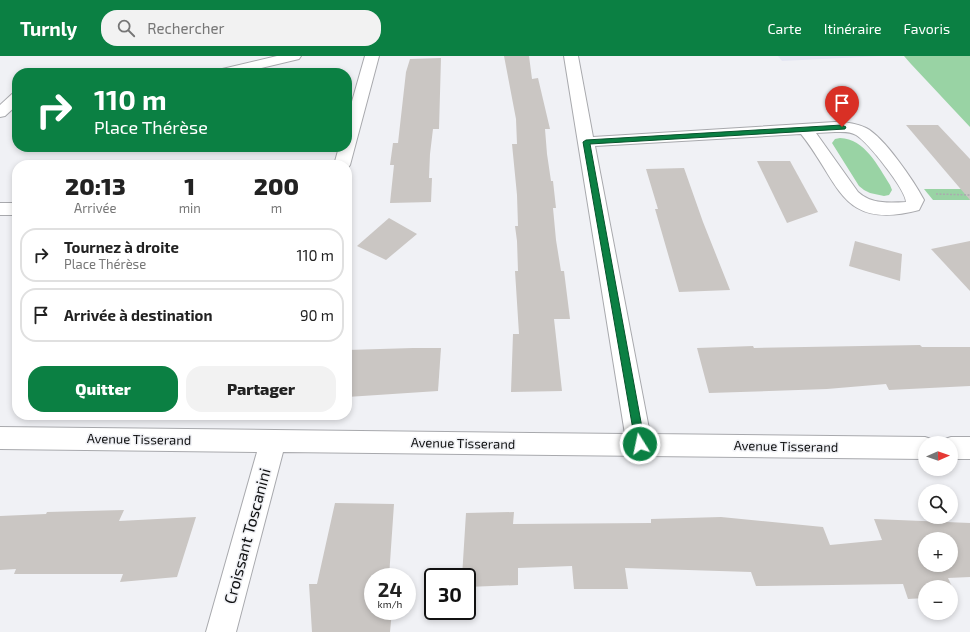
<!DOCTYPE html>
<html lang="fr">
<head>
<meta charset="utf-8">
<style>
	:root { --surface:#fff; --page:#f2f2f2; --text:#222; --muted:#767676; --line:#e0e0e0; --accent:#0b8043 }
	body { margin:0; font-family:"Exo 2",sans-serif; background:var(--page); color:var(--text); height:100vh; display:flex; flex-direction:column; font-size:15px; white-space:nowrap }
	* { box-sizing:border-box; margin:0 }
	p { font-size:13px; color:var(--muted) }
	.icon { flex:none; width:22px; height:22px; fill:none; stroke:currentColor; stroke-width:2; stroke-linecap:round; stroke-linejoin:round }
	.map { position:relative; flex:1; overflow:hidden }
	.drawer { position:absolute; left:12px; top:104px; width:340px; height:260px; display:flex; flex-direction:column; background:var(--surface); border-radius:16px; box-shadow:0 2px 6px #0003 }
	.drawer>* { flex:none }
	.top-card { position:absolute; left:12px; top:12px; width:340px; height:84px; border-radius:16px; box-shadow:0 2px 6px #0003; background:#0b8043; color:#fff; overflow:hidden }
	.needle { width:26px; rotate:88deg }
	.controls { position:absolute; left:918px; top:380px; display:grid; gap:8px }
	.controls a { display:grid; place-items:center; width:40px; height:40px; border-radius:50%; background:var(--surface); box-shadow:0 2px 6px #0003; font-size:20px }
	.speed { position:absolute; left:364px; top:512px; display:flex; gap:8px; font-size:20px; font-weight:700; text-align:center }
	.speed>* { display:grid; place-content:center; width:52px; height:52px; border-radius:50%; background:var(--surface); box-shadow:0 2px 6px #0003; line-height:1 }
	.speed small { font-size:10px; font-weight:400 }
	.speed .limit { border:2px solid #111; border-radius:6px; background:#fff; color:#111 }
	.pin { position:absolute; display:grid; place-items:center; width:34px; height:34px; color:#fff; margin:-41px -17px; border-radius:50% 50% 50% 0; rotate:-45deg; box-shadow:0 0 4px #0007 }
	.pin .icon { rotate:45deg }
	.me { position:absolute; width:44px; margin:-22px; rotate:350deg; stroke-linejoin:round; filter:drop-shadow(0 0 3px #0008) }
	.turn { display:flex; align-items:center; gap:14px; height:84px; padding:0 16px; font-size:18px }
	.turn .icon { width:52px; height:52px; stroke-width:2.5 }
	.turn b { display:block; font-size:28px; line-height:34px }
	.eta { display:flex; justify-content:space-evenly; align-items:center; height:68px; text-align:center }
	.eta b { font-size:24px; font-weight:800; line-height:28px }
	.primary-button { display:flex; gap:8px; margin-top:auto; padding:8px 16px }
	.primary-button a { flex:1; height:46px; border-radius:16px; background:var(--accent); color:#fff; font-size:16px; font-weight:800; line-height:46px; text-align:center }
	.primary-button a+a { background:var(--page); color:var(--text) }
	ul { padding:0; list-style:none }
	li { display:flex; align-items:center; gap:12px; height:54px; margin:0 8px 6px; padding:0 8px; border:2px solid var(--line); border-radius:16px }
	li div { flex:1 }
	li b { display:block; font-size:15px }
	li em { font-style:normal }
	header { display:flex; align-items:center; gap:24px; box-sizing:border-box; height:56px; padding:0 20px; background:var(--accent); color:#fff }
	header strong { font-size:19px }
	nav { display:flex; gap:22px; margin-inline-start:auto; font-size:14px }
	.search { width:280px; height:36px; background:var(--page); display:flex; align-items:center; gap:10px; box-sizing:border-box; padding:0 14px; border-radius:16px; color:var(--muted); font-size:15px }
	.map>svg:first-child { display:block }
	.built { fill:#e4e6f2 }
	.green { fill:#99d3a4 }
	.building { fill:#cac6c3; fill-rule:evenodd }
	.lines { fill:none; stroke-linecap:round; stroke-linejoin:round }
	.minor-casing { stroke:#a8a9ad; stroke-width:2 }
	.path { stroke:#aaabaf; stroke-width:1.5; stroke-dasharray:2 1.5; stroke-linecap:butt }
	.minor { fill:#fff; fill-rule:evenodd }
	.route { fill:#0b8043; stroke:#07532c }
	.labels { text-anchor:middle; stroke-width:3; stroke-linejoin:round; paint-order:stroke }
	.street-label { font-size:13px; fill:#0e0f10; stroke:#f0f1f5 }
	.near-street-label { font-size:16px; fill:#0e0f10; stroke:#f0f1f5 }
</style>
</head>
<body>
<header>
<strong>Turnly</strong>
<div class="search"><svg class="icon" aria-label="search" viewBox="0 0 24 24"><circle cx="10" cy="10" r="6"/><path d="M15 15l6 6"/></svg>Rechercher</div>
<nav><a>Carte</a><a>Itinéraire</a><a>Favoris</a></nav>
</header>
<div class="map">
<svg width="970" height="576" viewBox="0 0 970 576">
	<rect width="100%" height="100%" fill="#f0f1f5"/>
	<!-- built -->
	<path class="built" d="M778,0h104l-100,5z"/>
	<!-- green -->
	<g class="green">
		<path d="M904,0h66v71l-59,-63z"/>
		<path d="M840,82c25,1 38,28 50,47l2,5 -3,5 -5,1 -14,-3 -6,-3 -5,-4 -27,-43 3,-4z"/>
		<path d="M924,133h46v11h-37z"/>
	</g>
	<!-- building -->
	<g class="building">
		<path d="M504,0h25l3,23 6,-1 12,51h-5l2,25 4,27h2l3,27h-3l3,32 5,31h3l6,48h-16l8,72 -51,1 2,-58h6l-4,-63h3l-1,-30 -2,-15h3l-1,-31 -5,-51h5l-1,-25z"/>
		<path d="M441,2l-2,71h-6l-3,25 -1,24h3l-1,24 -41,1 4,-38h-4l3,-22h5l8,-71 4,-13z"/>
		<path d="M906,69h32l32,34v41z"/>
		<path d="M757,105h33l28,51 -31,11z"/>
		<path d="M684,112l19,54 27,68 -51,2 -24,-83h3l-12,-40z"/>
		<path d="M389,162l28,16 -31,26 -29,-14z"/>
		<path d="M855,185l47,13 -2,27 -51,-15z"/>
		<path d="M970,185v50l-39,-42z"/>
		<path d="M920,289l2,2h48v39l-81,4 -3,-6 -59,5 -118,4 -12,-45 56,-2 1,2z"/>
		<path d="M413,292h28l-3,43 -91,6v-47z"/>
		<path d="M335,447l59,1 -5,73h-16v34h19l-2,21h-78l-3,-48h8z"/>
		<path d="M124,454l-5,11 77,-4 -19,60 -57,5 3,-8h-109l2,-5 -16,1v-54l46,-2 1,-2z"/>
		<path d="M514,456l-1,12 138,-1v-4l70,-2 102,10 7,18 52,-5 -8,-21 96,4v54l-22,1 9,19h-6v-10h-26v11l-17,1 -5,-15 -147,2 -5,-14 -126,-4 3,21h-54l-2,-23 -54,2v17l-51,2v-10h-5l4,-64zM925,483h26v26h-26z"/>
	</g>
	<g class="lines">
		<defs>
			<g id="minor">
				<path d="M277,0h24l-2,3 -59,14h-24l2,-3z"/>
				<path d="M365,0h14l-29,109 -3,4v-4h-13l5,-18h8v-28z"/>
				<path d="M564,0h14l15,81 242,-15c10,0 21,1 31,6 18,9 48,53 58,72l-5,10c-79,21 -79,-28 -118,-76l-206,12 55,288 275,3 9,3 1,3h-10v16l-642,-7 -47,180h-30l51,-180 -257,-3v-22l625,7zM835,76c7,0 15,-1 21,3 12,7 50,55 50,67 -18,1 -35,2 -48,-10l-42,-59z"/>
				<path d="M17,37v12l-12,11 -5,1v-12l12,-11z"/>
				<rect x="0" y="147" width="17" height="12"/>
				<path d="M951,381h19v22h-19v-16h-10l1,-3z"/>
			</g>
		</defs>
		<!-- minor casing -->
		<use href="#minor" class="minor-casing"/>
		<!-- path -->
		<path class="path" d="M936,138l34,1"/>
		<!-- minor -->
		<use href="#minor" class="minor"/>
	</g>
	<!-- route -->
	<path class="route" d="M842,69l4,2 -1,2 -255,15 55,300 -2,3 -3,2 -4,-2 -53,-305 3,-2z"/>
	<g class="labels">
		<!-- street labels -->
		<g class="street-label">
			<text transform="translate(139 383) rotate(1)" y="5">Avenue Tisserand</text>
			<text transform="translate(463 387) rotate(1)" y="5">Avenue Tisserand</text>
			<text transform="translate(786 390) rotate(1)" y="5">Avenue Tisserand</text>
		</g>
		<!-- near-street labels -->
		<g class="near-street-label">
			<text transform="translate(247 480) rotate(-75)" y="6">Croissant Toscanini</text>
		</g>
	</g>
</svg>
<div class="controls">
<a><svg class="needle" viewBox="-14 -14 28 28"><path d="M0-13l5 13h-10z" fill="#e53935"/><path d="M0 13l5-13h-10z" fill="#767676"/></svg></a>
<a><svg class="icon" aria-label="search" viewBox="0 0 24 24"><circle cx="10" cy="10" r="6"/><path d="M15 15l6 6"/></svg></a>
<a>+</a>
<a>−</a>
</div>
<div class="speed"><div>24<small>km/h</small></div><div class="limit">30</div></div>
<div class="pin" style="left:842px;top:71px;background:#d93025"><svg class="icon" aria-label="arrive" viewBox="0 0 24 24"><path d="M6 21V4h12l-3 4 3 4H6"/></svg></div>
<svg class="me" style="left:640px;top:388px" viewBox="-20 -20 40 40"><circle r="17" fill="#0b8043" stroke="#fff" stroke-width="3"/><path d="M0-11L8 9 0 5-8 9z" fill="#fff"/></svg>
<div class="top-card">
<div class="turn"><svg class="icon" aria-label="right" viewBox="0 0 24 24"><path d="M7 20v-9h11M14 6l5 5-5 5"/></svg><div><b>110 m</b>Place Thérèse</div></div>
</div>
<section class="drawer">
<div class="eta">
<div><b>20:13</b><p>Arrivée</p></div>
<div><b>1</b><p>min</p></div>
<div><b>200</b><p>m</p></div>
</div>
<ul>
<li><svg class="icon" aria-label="right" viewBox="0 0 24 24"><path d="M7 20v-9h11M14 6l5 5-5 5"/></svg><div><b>Tournez à droite</b><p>Place Thérèse</p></div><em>110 m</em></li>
<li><svg class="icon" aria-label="arrive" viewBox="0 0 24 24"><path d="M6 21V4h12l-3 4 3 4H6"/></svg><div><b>Arrivée à destination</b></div><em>90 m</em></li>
</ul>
<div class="primary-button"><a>Quitter</a><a>Partager</a></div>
</section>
</div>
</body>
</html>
